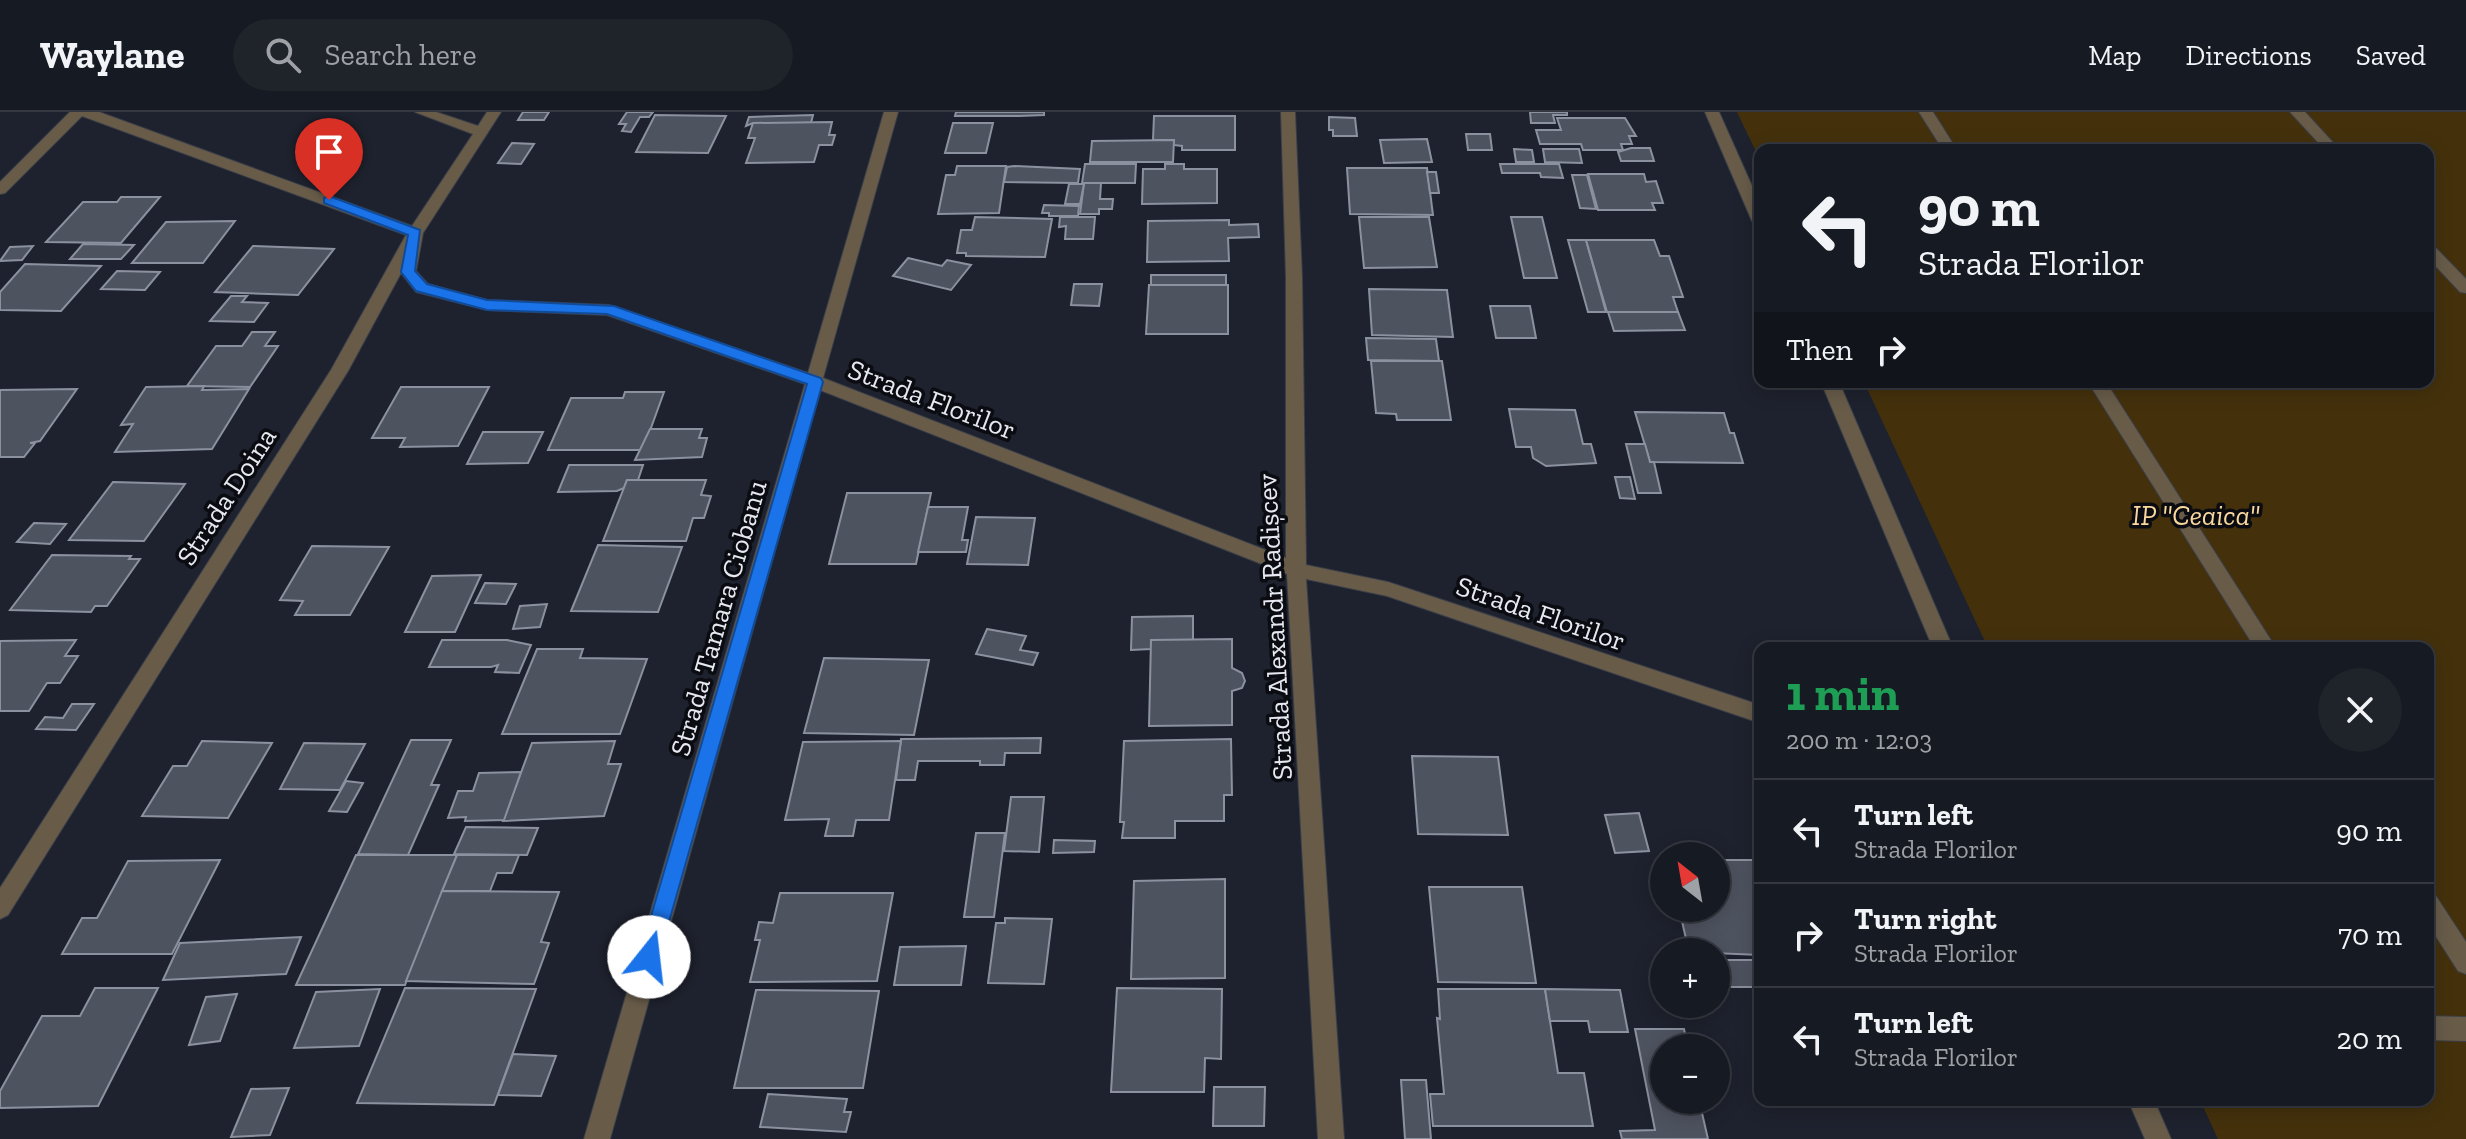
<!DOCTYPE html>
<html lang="en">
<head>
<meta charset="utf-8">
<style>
	:root { --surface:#161a22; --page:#1f232a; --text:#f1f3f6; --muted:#9ea1a5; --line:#353840 }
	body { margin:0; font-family:"Zilla Slab",serif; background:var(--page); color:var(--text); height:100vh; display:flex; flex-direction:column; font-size:30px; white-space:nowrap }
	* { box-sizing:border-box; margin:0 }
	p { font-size:26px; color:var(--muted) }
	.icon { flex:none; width:44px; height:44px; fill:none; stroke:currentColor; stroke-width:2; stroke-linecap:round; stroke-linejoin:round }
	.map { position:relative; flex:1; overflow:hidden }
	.drawer { position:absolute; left:1754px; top:530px; width:680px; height:464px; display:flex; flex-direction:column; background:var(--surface); border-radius:16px; box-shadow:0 4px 20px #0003,0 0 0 2px var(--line) }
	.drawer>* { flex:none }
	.guide { position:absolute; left:1754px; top:32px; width:680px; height:244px; border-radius:16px; box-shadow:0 4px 20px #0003,0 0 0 2px var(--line); background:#161a22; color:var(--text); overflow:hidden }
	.needle { width:52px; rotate:329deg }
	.fabs { position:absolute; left:1650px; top:730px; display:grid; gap:16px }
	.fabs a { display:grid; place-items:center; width:80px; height:80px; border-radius:50%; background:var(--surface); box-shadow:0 4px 20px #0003,0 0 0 2px var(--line); font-size:40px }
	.pin { position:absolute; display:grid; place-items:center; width:68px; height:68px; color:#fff; margin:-82px -34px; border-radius:50% 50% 50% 0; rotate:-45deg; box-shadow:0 0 8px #0007 }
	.pin .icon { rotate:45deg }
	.me { position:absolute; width:88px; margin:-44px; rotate:16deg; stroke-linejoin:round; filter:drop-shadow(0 0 6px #0008) }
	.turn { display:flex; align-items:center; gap:28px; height:168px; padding:0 32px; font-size:36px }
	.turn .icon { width:104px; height:104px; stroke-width:2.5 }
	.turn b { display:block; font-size:56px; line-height:68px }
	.then { display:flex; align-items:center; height:76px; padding:0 32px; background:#0003; gap:16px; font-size:30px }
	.round { display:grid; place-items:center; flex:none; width:84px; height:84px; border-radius:42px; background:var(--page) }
	.overview { display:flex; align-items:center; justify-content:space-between; height:136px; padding:0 32px }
	h1 { font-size:48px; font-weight:800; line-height:60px; color:#1e9e55 }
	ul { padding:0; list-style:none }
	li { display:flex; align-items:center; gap:24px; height:104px; padding:0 32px; border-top:2px solid var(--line) }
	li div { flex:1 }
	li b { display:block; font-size:30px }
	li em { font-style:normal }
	header { display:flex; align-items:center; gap:48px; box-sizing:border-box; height:112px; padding:0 40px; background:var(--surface); border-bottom:2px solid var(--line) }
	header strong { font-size:38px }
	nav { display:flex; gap:44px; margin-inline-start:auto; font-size:28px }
	.search { width:560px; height:72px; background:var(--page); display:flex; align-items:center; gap:20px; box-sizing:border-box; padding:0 28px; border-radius:44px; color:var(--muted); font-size:30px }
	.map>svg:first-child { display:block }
	.green { fill:#44310c }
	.building { fill:#4e5360; stroke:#8c91a0; stroke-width:2 }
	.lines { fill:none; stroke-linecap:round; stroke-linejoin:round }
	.minor-casing { stroke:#3a3e49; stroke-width:2 }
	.minor { fill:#685c49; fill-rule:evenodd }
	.route { fill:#1a73e8; stroke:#114b97; stroke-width:2 }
	.labels { text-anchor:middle; stroke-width:7; stroke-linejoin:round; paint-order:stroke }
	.street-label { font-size:28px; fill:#e6e9f1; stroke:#0a0c11 }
	.park-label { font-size:28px; font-style:italic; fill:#fad89e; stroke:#0a0c11 }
</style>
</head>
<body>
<header>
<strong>Waylane</strong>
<div class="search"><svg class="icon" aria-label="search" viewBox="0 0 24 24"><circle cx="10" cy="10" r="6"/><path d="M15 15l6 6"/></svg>Search here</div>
<nav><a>Map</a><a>Directions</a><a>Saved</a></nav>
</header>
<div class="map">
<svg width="2466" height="1027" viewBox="0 0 2466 1027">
	<rect width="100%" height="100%" fill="#1e222e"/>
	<!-- green -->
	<path class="green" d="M1737,0h729v1027h-248l-18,-39h228v-452h-440l-124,-266h564v-232h-668v10z"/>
	<!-- building -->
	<g class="building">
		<path d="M523,0h26l-5,8h-26z"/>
		<path d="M627,0h26l-4,5h-9l-9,15 -9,-1 4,-7h-7z"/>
		<path d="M956,0h88v3l-25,1h-64z"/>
		<path d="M1530,0h37v3h-14l2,8h-24z"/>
		<path d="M655,3l71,1 -18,37 -72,-1z"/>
		<path d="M813,3l-2,8h-58l-7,3 3,-9z"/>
		<path d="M1154,4h81v34h-53v-4l-9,-1 1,-5h-21z"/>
		<path d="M1329,5l26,1 2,18h-24v-6h-4z"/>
		<path d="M1557,6h68l11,18h-7l3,8h-11l2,6h-40l-2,-6h-41l-4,-14h25z"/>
		<path d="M832,10l-3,13h6l-3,10h-13l-5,17 -68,1 9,-25h-7l5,-15z"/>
		<path d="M953,11h40l-7,30h-41z"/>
		<path d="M1466,22h24l2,16h-24z"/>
		<path d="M1427,27l5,23 -48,1 -4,-23z"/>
		<path d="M1174,28l-1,22h-83l2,-21z"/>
		<path d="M512,31l22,1 -13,20 -23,-1z"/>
		<path d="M1631,36h19l4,13h-33l-3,-9z"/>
		<path d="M1514,37l18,1 2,12h-18z"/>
		<path d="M1543,37h36l3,14 -37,-1z"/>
		<path d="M1085,52h51l-1,19h-53z"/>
		<path d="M1165,52h19v5h33v34l-75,1 1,-35h22z"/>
		<path d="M1500,52h59l4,14 -22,-1 -1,-4h-38z"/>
		<path d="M957,54h49l-7,47 -61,1 8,-39h9z"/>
		<path d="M1014,54l66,3 -2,14 -74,-1 3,-15z"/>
		<path d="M1347,56h80l6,47 -83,-1z"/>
		<path d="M1427,60h9l3,21h-9z"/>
		<path d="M1588,62h56l2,8 10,-1 7,22h-11l3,7h-57z"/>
		<path d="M1572,63h15l9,34 -16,-1z"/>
		<path d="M1084,71h17l-1,16h13l-1,10h-13v5h-19z"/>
		<path d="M1069,72h15l-4,20h-15z"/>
		<path d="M121,85h39l-39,46 -75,-1 37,-40h34z"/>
		<path d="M1044,93l35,1 -1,10h-29v-3h-7z"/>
		<path d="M975,105l77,2 -7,38 -79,-1v-3h-9l4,-23h11z"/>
		<path d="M1060,105h35l-2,22h-28l1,-13 -7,1z"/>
		<path d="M1359,105h70l8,50 -73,1z"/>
		<path d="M1511,105h31l15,61h-33z"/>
		<path d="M1229,108v5l29,-1 1,13 -31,1 1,23 -82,1 1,-41z"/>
		<path d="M235,109l-32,42h-71l34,-41z"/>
		<path d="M1568,128h24h-6l20,72h-18z"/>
		<path d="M1586,128h68l6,16h9l14,41h-10l5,15h-71z"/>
		<path d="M83,132l51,1 -13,14h-51z"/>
		<path d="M33,134l-11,14 -22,1 10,-14z"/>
		<path d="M253,134l81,3 -36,46 -83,-3z"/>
		<path d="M908,146l34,8 5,-6 24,5 -20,25 -58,-14z"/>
		<path d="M25,152l76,2 -40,45 -61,-1v-18z"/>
		<path d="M117,159l43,1 -15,18 -44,-1z"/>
		<rect x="1151" y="163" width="75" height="10"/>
		<path d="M1074,172h28l-3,22 -28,-1z"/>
		<path d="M1149,173h79v49h-82z"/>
		<path d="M1369,177l78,1 6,47 -81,-2z"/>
		<path d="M231,184h16l-5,6 26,1 -14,19 -44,-1z"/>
		<path d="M1490,194h40l6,32h-40z"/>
		<path d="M1608,200h70l7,18 -71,1z"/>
		<path d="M252,220h23l-10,14h13l-28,41 -63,-1 29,-40h26z"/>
		<path d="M1366,226l70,1 3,22 -71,-1z"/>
		<path d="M1371,249h71l9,59h-54l-1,-6 -20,-1z"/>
		<path d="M204,274l-2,4 47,-1 -37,60 -97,3 18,-28 -12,1 25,-38z"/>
		<path d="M401,275h88l-31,59 -58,1 5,-9h-33z"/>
		<path d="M77,277l-37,52 -10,2h5l-11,14h-24v-67z"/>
		<path d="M625,280h39l-21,58h-95l23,-52h52z"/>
		<path d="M1509,297l66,1 8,34h8l5,19 -50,3 -13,-8 -2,-11h-15z"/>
		<path d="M1635,300l89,1 6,20h4l9,30 -93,-1z"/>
		<path d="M650,317h52l-3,9h8l-5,19 -67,3z"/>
		<path d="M483,320h60l-15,31 -61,1z"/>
		<path d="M1626,332h19l5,18h4l7,31h-23z"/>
		<path d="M569,353h74l-5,15h-11l-3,8 -7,3 -59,1z"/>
		<path d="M1615,365h15l5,22 -15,-1z"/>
		<path d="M627,368h79l-5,15 10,1 -7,22h-11l-7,23h-83z"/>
		<path d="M113,370l72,2 -41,57 -75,-1z"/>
		<path d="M847,381h84l-15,71h-87z"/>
		<path d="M928,395h40l-6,33h6l-2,12h-48z"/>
		<path d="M976,405l59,1 -7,47 -61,-1z"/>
		<path d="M34,411l32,1 -16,20 -33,-2z"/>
		<path d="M598,433l84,2 -24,65 -87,-1z"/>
		<path d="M312,434l77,1 -39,68h-55l8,-14 -23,-1z"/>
		<path d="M52,443l79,1 -2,3h11l-33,47h-12l-4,6 -81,-2z"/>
		<path d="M481,463l-26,57h-50l27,-56z"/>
		<path d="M485,471l31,1 -10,20 -31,-1z"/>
		<path d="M547,492l-7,23 -27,2 7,-23z"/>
		<path d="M1193,504v24h-42v9l-20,1 1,-33z"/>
		<path d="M987,517l39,7 -6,14 18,3 -5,12 -57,-11z"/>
		<path d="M1232,527v29l10,5 3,8 -3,7 -10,3v34l-83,1 2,-86z"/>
		<path d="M76,528l-11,16h13l-18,27h-13l-18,28h-29v-70z"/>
		<path d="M442,528h65l24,5 -12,28 -24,-1 3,-7 -7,2h-62z"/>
		<path d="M537,537h46l-3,9 67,1 -27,75h-118z"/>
		<path d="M824,546l105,2 -15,75 -110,-2z"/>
		<path d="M72,592h22l-18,26 -40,-1 9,-12 18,1z"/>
		<path d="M1041,626l-1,15h-35l-1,12h-24v-4h-62l-3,19h-19l5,-41z"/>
		<path d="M1231,627l1,56h-8v26h-49v17h-53l2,-16h-4l4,-81z"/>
		<path d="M411,628h40l-20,45h8l-31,70 -50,-1z"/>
		<path d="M202,629l70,2 -44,75 -86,-2 31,-50h14z"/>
		<path d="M615,629l-7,23h13l-17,52 -101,5 29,-78z"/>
		<path d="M901,629l-12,79h-33l-3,16h-28l4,-17 -44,1 18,-78z"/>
		<path d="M304,631l61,1 -25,46 -60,-1z"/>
		<path d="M1412,644l86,1 10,78 -90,-1z"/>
		<path d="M521,660l-17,48 -39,1 1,-4 -18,1 10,-27h15l6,-18z"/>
		<path d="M346,669l17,2 -16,29 -18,-1z"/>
		<path d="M1011,685h33l-5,55 -35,-1z"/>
		<path d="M1639,701l10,38 -34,2 -10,-38z"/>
		<path d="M466,715l72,1 -11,27 -73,-1z"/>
		<path d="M976,721h29l-11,84h-30z"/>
		<path d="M1054,728l41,1 -1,11 -41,1z"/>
		<path d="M356,743h101l-52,130h-109z"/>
		<path d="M457,743h62l-7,18h-15l-7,18h-48z"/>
		<path d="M220,748l-48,94h-110l20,-36h15l31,-57z"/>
		<path d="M1716,748h44v95l-71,-3 -10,-44h37z"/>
		<path d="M1225,767v99l-94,1 3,-98z"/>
		<path d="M1429,775h93l14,96 -98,-1z"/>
		<path d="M442,779l117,1 -18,50 8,1 -15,41 -128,-3z"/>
		<path d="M780,781h113l-16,88 -127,1 10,-42h-5l4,-18 14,1z"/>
		<path d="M1005,806l47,1 -8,65 -56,-1 8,-60h9z"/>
		<path d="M301,825l-15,37 -123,6 17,-37z"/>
		<path d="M966,834l-5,39h-67l6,-38z"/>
		<rect x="1716" y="848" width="44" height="27"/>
		<path d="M95,876h63l-60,118 -98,2v-17l42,-75h38z"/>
		<path d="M405,876l131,1 -42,116 -137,-2z"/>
		<path d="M1117,876l105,1 -1,70 -16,-1 -1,34h-93z"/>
		<path d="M380,877l-21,57 -65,2 22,-56z"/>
		<path d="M1438,877h107l13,84h26l9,53h-160l-3,-32h14l-7,-76 3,1z"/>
		<path d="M1545,877l75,1 8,42h-38l-2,-11h-38z"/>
		<path d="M756,878l123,1 -16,97h-129z"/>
		<path d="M237,882l-17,47 -31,4 17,-48z"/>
		<path d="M1635,917h49l4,19h-24v52h35l9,39h-86l-2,-8 35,-1z"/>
		<path d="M513,942l43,2 -15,40 -43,-1z"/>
		<path d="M1401,968h25l5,59h-26z"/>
		<path d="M1214,975h51l-1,39h-51z"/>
		<path d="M289,976l-19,47 -39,2 20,-48z"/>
		<path d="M768,982l79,5 -3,13h7l-5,20 -86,-5z"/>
	</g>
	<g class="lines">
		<defs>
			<g id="minor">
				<path d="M70,0h29l313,114 61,-92 -58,-22h21l42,14 9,-14h14l-78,121 -7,38 12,13 59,16 122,5 199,68 76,-261h14l-75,266 463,180v-281l-5,-165h14l7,165 4,288 82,17 372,123v18l-373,-127 -81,-17 38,560h-26l-31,-565 -467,-184 -210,749h-26l221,-755 -198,-69 -120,-5 -71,-18 -15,-19 -53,98 -340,544 -8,4v-31l331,-518 75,-135 -324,-119 -77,77 -5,1v-12z"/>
				<path d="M1705,0h14l41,92v22l-8,-5z"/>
				<path d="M1919,0h14l24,38h-14z"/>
				<path d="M2290,0h15l35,38h-15z"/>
				<path d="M2428,132l6,2 32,33v14l-6,-1 -32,-34z"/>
				<path d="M1821,270h18l114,266h-20z"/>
				<path d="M2088,270h18l170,266h-21z"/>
				<path d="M2428,780l8,4 30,46v32l-8,-3 -30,-47z"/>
				<path d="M2428,904l38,1v24l-38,-1z"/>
				<path d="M2128,988h26l17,39h-26z"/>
			</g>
		</defs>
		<!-- minor casing -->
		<use href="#minor" class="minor-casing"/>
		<!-- minor -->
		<use href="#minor" class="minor"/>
	</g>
	<!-- route -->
	<path class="route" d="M329,84l91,34 -5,41 12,13 60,16 127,6 207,72 2,4 -166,582 -8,3 -7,-3 -3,-7 168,-573 -200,-70 -120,-4 -71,-19 -15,-19 7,-37 -84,-32v-5z"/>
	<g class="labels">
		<!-- street labels -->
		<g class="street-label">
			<text transform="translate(932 287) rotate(21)" y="10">Strada Florilor</text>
			<text transform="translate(226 384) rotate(-57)" y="10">Strada Doina</text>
			<text transform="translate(1541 501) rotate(19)" y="10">Strada Florilor</text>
			<text transform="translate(718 506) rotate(-74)" y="10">Strada Tamara Ciobanu</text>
			<text transform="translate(1274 515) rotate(-93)" y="10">Strada Alexandr Radișcev</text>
		</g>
		<!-- park labels -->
		<g class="park-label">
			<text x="2196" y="413">IP "Ceaica"</text>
		</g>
	</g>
</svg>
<div class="fabs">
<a><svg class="needle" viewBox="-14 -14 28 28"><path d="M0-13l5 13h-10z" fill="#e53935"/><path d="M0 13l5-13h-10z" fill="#9ea1a5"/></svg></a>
<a>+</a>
<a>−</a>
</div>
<div class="pin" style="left:329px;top:88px;background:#d93025"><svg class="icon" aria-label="arrive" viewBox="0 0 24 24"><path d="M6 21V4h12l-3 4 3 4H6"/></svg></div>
<svg class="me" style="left:649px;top:845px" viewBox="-20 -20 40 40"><circle r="19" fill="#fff"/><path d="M0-13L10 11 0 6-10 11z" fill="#1a73e8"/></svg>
<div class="guide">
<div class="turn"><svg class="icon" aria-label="left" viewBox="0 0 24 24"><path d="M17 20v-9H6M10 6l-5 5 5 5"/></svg><div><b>90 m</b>Strada Florilor</div></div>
<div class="then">Then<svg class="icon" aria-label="right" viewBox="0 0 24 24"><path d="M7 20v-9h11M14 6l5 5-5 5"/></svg></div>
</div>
<section class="drawer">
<div class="overview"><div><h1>1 min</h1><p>200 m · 12:03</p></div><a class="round"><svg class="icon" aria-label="close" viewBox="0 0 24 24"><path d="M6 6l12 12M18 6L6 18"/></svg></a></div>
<ul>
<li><svg class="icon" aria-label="left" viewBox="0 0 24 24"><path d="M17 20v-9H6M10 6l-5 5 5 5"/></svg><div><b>Turn left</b><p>Strada Florilor</p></div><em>90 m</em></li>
<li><svg class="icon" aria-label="right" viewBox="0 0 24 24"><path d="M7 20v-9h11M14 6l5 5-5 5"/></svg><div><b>Turn right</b><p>Strada Florilor</p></div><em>70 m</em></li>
<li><svg class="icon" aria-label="left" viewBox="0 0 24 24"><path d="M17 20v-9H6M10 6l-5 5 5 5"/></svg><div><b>Turn left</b><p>Strada Florilor</p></div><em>20 m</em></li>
</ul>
</section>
</div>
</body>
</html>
